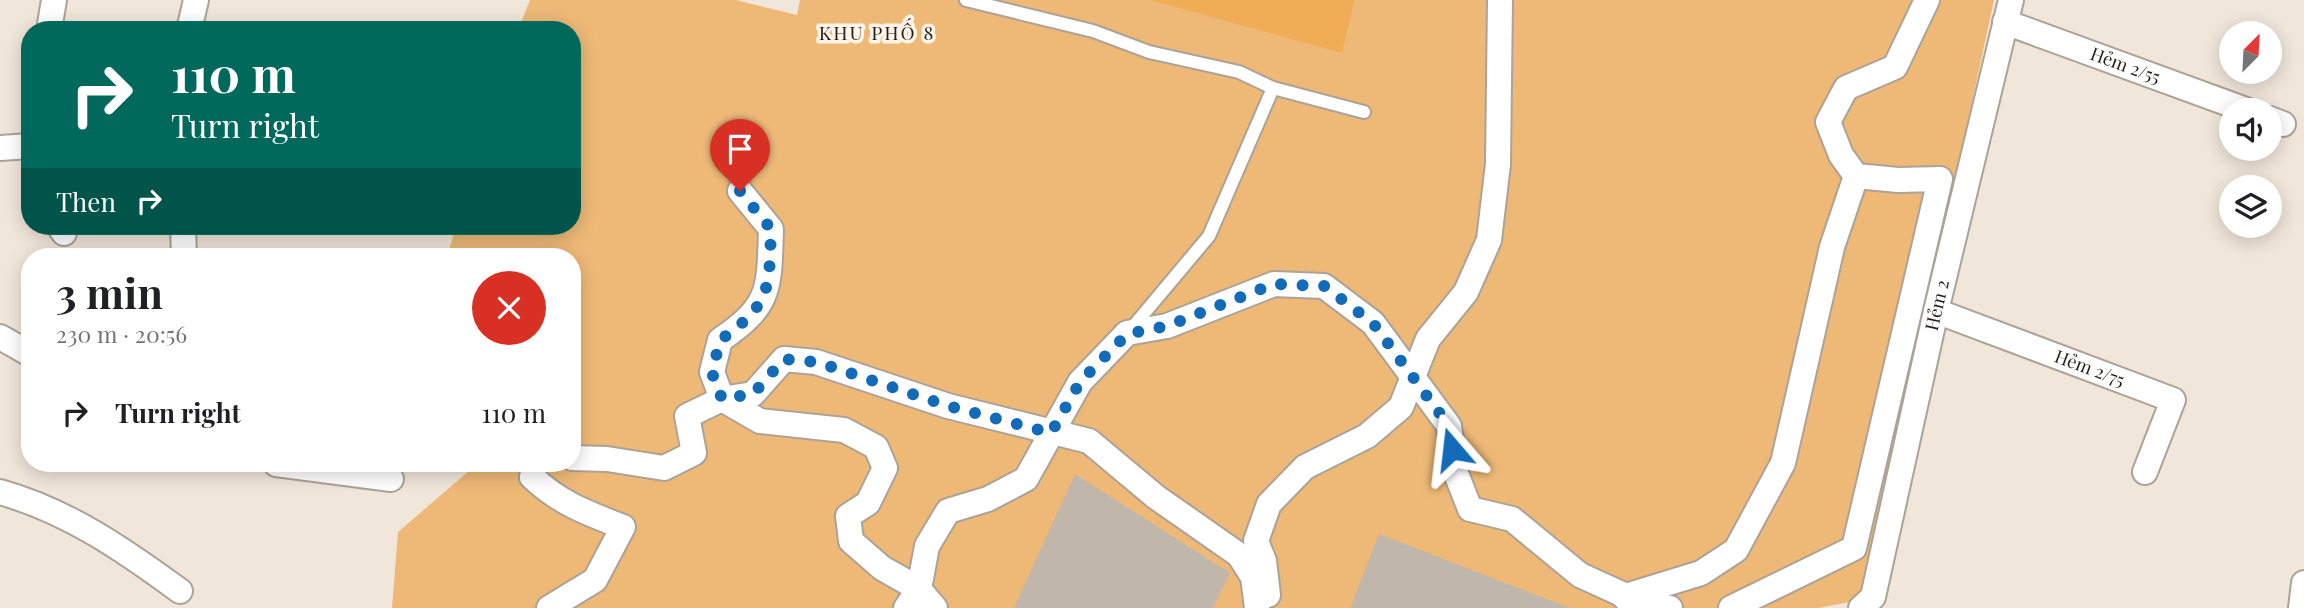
<!DOCTYPE html>
<html lang="en">
<head>
<meta charset="utf-8">
<style>
	:root { --surface:#fff; --page:#f2f2f2; --text:#202124; --muted:#757577 }
	body { margin:0; font-family:"Playfair Display",serif; background:var(--page); color:var(--text); height:100vh; display:flex; flex-direction:column; font-size:26px; white-space:nowrap }
	* { box-sizing:border-box; margin:0 }
	p { font-size:23px; color:var(--muted) }
	.icon { flex:none; width:38px; height:38px; fill:none; stroke:currentColor; stroke-width:2; stroke-linecap:round; stroke-linejoin:round }
	.map { position:relative; flex:1; overflow:hidden }
	.sheet { position:absolute; left:21px; top:248px; width:560px; height:224px; display:flex; flex-direction:column; background:var(--surface); border-radius:28px; box-shadow:0 4px 18px #0003 }
	.sheet>* { flex:none }
	.banner { position:absolute; left:21px; top:21px; width:560px; height:214px; border-radius:28px; box-shadow:0 4px 18px #0003; background:#00695c; color:#fff; overflow:hidden }
	.needle { width:46px; rotate:24deg }
	.fabs { position:absolute; left:2219px; top:21px; display:grid; gap:14px }
	.fabs a { display:grid; place-items:center; width:63px; height:63px; border-radius:50%; background:var(--surface); box-shadow:0 4px 18px #0003; font-size:35px }
	.pin { position:absolute; display:grid; place-items:center; width:60px; height:60px; color:#fff; margin:-72px -30px; border-radius:50% 50% 50% 0; rotate:-45deg; box-shadow:0 0 7px #0007 }
	.pin .icon { rotate:45deg }
	.me { position:absolute; width:77px; margin:-38px; rotate:343deg; stroke-linejoin:round; filter:drop-shadow(0 0 5px #0008) }
	.turn { display:flex; align-items:center; gap:24px; height:147px; padding:0 35px; font-size:32px }
	.turn .icon { width:91px; height:91px; stroke-width:2.5 }
	.turn b { display:block; font-size:49px; line-height:60px }
	.then { display:flex; align-items:center; height:66px; padding:0 35px; background:#0003; gap:14px; font-size:26px }
	.round { display:grid; place-items:center; flex:none; width:74px; height:74px; border-radius:37px; background:var(--page) }
	.summary { display:flex; align-items:center; justify-content:space-between; height:119px; padding:0 35px }
	h1 { font-size:42px; font-weight:700; line-height:52px }
	ul { padding:0; list-style:none }
	li { display:flex; align-items:center; gap:21px; height:91px; padding:0 35px }
	li div { flex:1 }
	li b { display:block; font-size:26px }
	li em { font-style:normal }
	.map>svg:first-child { display:block }
	.green { fill:#eeb977 }
	.water { fill:#f0ad56 }
	.building { fill:#c1b6aa }
	.lines { fill:none; stroke-linecap:round; stroke-linejoin:round }
	.lane-casing { stroke:#aca296; stroke-width:16 }
	.street-casing { stroke:#aca296; stroke-width:28 }
	.lane { stroke:#fff; stroke-width:12 }
	.street { stroke:#fff; stroke-width:24 }
	.route { stroke:#116bb9; stroke-width:12; stroke-dasharray:0 21.6 }
	.labels { text-anchor:middle; stroke-width:7; stroke-linejoin:round; paint-order:stroke }
	.street-label { font-size:18px; fill:#231f1a; stroke:#fff4e7 }
	.neighbourhood-label { font-size:19px; letter-spacing:2px; fill:#231f1a; stroke:#fff4e7 }
</style>
</head>
<body>
<div class="map">
<svg width="2304" height="608" viewBox="0 0 2304 608">
	<rect width="100%" height="100%" fill="#f1e6da"/>
	<!-- green -->
	<path class="green" d="M530,0h206l61,15 3,-15h1194l-129,599 -46,9h-1427l6,-76 79,-68h95v-207h-125l9,-31h116v-196h-54z"/>
	<!-- water -->
	<path class="water" d="M1150,0h204l-12,53z"/>
	<!-- building -->
	<g class="building">
		<path d="M1075,474l155,99 -17,35h-199z"/>
		<path d="M1379,534l191,74h-220z"/>
	</g>
	<g class="lines">
		<defs>
			<g id="lane">
				<path d="M966,0l127,31 56,21 90,20 34,16 91,24"/>
				<path d="M1131,329l78,-93 64,-148"/>
			</g>
			<g id="street">
				<path id="s1" d="M2005,22l241,88"/>
				<path d="M49,30l5,-30"/>
				<path d="M189,30l7,-30"/>
				<path d="M2270,119l13,5"/>
				<path d="M0,148l30,-2"/>
				<path d="M740,191l31,38c-2,59 1,76 -51,111l-8,32 10,27 38,22 84,9 32,17 9,21 -17,35 -20,13 3,25 31,27 37,21 16,19"/>
				<path d="M59,226l5,7"/>
				<path d="M183,226l1,31"/>
				<path id="s2" d="M1936,311l237,89 -28,72"/>
				<path d="M0,337l30,17"/>
				<path d="M572,458l35,1 57,9 30,-15 -7,-37 35,-17 31,-5 31,-35 32,3 132,44 141,35 67,56 83,58 14,22 4,31"/>
				<path d="M276,464l115,15"/>
				<path d="M535,464l-3,13c29,27 55,36 91,50l-28,53 -46,28"/>
				<path d="M0,492c68,19 124,58 180,99"/>
				<path d="M1268,595l-4,-34 -8,-20 13,-37 36,-37 62,-31 34,-29 27,-68 38,-47 23,-52 9,-76 2,-164"/>
				<path d="M1625,598l1,-2 44,12"/>
				<path d="M906,608l13,-19 8,-43 21,-35 40,-12 38,-20 54,-97 47,-49 40,-7 107,-42 50,2 49,37 76,103 6,45 15,38 42,10 68,56 46,21 75,-23 35,-23 47,-87 49,-216 24,-71"/>
				<path d="M1731,608l123,-60 86,-369 -42,1 -42,-4 -15,-21 -13,-33 18,-34 49,-21 32,-67"/>
				<path id="s3" d="M1861,608l12,-11 63,-286 75,-311"/>
				<path d="M2301,608l3,-25"/>
			</g>
		</defs>
		<!-- lane casing -->
		<use href="#lane" class="lane-casing"/>
		<!-- street casing -->
		<use href="#street" class="street-casing"/>
		<!-- lane -->
		<use href="#lane" class="lane"/>
		<!-- street -->
		<use href="#street" class="street"/>
	</g>
	<g class="lines">
		<!-- route -->
		<path class="route" d="M740,191l31,38c-2,59 1,75 -51,111l-8,33 10,26 31,-5 31,-35 33,3 131,44 103,27 29,-51 47,-48 40,-8 107,-42 50,2 49,37 76,103 3,23"/>
	</g>
	<g class="labels">
		<!-- street labels -->
		<g class="street-label">
			<text dy="6" stroke="none"><textPath href="#s1" startOffset="128">Hẻm 2/55</textPath></text>
			<text dy="6" stroke="none"><textPath href="#s3" startOffset="315">Hẻm 2</textPath></text>
			<text dy="6" stroke="none"><textPath href="#s2" startOffset="164">Hẻm 2/75</textPath></text>
		</g>
		<!-- neighbourhood labels -->
		<g class="neighbourhood-label">
			<text x="877" y="40">KHU PHỐ 8</text>
		</g>
	</g>
</svg>
<div class="fabs">
<a><svg class="needle" viewBox="-14 -14 28 28"><path d="M0-13l5 13h-10z" fill="#e53935"/><path d="M0 13l5-13h-10z" fill="#757577"/></svg></a>
<a><svg class="icon" aria-label="sound" viewBox="0 0 24 24"><path d="M4 9h4l5-4v14l-5-4H4zM17 9q2 3 0 6"/></svg></a>
<a><svg class="icon" aria-label="layers" viewBox="0 0 24 24"><path d="M12 4l9 5-9 5-9-5zM3 14l9 5 9-5"/></svg></a>
</div>
<div class="pin" style="left:740px;top:191px;background:#d93025"><svg class="icon" aria-label="arrive" viewBox="0 0 24 24"><path d="M6 21V4h12l-3 4 3 4H6"/></svg></div>
<svg class="me" style="left:1452px;top:449px" viewBox="-20 -20 40 40"><path d="M0-17L14 15 0 8-14 15z" fill="#116bb9" stroke="#fff" stroke-width="4"/></svg>
<div class="banner">
<div class="turn"><svg class="icon" aria-label="right" viewBox="0 0 24 24"><path d="M7 20v-9h11M14 6l5 5-5 5"/></svg><div><b>110 m</b>Turn right</div></div>
<div class="then">Then<svg class="icon" aria-label="right" viewBox="0 0 24 24"><path d="M7 20v-9h11M14 6l5 5-5 5"/></svg></div>
</div>
<section class="sheet">
<div class="summary"><div><h1>3 min</h1><p>230 m · 20:56</p></div><a class="round" style="background:#d93025;color:#fff"><svg class="icon" aria-label="close" viewBox="0 0 24 24"><path d="M6 6l12 12M18 6L6 18"/></svg></a></div>
<ul>
<li><svg class="icon" aria-label="right" viewBox="0 0 24 24"><path d="M7 20v-9h11M14 6l5 5-5 5"/></svg><div><b>Turn right</b></div><em>110 m</em></li>
</ul>
</section>
</div>
</body>
</html>
